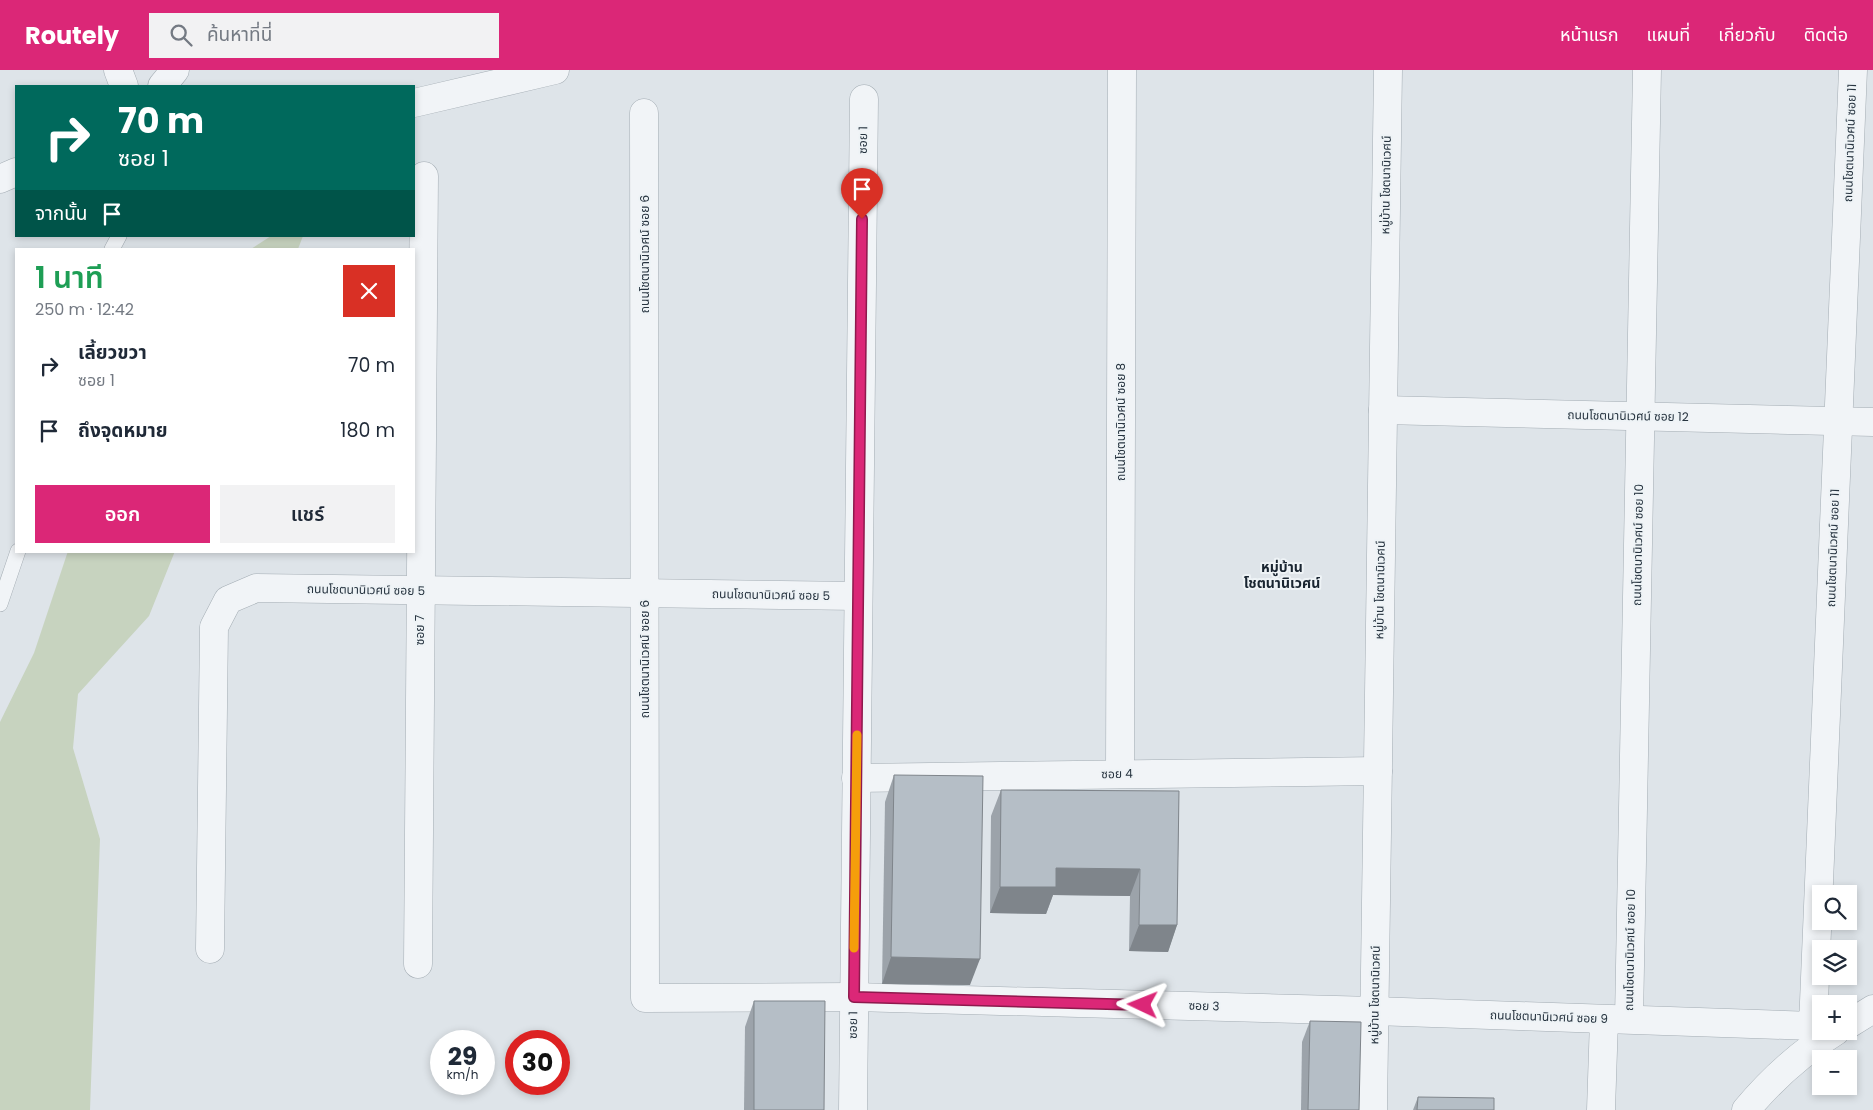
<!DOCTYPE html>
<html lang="th">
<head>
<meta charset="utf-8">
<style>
	:root { --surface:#fff; --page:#f2f2f3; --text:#1f2937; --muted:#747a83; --accent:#db2777 }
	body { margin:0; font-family:Poppins,"Noto Sans Thai",sans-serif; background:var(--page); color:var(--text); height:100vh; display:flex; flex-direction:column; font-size:19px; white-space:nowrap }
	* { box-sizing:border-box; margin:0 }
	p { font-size:16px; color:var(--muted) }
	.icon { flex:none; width:28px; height:28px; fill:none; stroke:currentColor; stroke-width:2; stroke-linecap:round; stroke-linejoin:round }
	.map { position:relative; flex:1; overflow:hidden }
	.panel { position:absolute; left:15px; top:178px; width:400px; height:305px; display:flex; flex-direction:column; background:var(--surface); border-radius:0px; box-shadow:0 2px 8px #0003 }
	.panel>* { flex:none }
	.top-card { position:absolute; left:15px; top:15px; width:400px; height:152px; border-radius:0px; box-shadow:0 2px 8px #0003; background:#00695c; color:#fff; overflow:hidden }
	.tools { position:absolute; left:1812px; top:815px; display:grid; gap:10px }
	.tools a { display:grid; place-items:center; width:45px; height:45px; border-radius:0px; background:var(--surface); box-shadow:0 2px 8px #0003; font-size:25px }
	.speed { position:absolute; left:430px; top:960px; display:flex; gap:10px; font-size:25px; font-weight:700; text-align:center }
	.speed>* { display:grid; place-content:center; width:65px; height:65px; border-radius:50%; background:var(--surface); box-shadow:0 2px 8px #0003; line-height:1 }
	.speed small { font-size:12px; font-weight:400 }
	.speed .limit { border:8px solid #d22; background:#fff; color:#111 }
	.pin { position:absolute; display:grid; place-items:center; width:42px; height:42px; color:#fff; margin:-51px -21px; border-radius:50% 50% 50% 0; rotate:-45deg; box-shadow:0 0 5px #0007 }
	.pin .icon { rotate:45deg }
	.me { position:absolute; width:55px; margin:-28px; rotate:272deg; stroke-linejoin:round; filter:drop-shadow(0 0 4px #0008) }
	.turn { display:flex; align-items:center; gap:18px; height:105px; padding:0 20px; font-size:22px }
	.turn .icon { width:65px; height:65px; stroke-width:2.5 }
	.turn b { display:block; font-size:35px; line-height:42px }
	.then { display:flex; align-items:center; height:48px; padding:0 20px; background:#0003; gap:10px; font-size:19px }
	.round { display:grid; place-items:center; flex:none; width:52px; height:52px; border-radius:0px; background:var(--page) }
	.head { display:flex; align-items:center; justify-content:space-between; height:85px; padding:0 20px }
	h1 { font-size:30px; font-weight:600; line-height:38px; color:#1e9e55 }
	.primary-button { display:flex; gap:10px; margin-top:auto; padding:10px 20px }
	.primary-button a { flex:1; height:58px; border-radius:0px; background:var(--accent); color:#fff; font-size:20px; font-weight:600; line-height:58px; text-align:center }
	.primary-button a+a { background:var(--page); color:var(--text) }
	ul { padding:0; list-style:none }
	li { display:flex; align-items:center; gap:15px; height:65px; padding:0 20px }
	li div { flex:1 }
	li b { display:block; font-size:19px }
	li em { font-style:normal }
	header { display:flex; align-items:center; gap:30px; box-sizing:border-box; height:70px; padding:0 25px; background:var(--accent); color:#fff }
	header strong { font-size:24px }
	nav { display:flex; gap:28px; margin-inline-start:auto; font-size:18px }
	.search { width:350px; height:45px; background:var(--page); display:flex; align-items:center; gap:12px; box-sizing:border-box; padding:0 18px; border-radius:0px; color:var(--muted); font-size:19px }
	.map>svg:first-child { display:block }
	.green { fill:#c7d3bf }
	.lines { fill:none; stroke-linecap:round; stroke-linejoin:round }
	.service-casing { stroke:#a3acb3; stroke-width:16 }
	.minor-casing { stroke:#a3acb3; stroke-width:29 }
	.service { stroke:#f1f4f7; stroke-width:15 }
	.minor { stroke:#f1f4f7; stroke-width:28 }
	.wall { fill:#9ca3aa }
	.shaded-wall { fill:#7f858b }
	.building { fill:#b5bec6; stroke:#7f858b }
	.route-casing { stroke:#8e194d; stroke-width:12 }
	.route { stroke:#db2777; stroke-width:9 }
	.slow { stroke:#f59e0b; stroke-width:9 }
	.labels { text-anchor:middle; stroke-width:4; stroke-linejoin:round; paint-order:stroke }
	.street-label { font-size:12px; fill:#273440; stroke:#eef3f6 }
	.neighbourhood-label { font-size:14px; font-weight:bold; fill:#192531; stroke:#eef3f6 }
</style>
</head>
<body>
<header>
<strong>Routely</strong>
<div class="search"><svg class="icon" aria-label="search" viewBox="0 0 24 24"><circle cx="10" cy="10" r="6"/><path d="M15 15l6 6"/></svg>ค้นหาที่นี่</div>
<nav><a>หน้าแรก</a><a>แผนที่</a><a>เกี่ยวกับ</a><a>ติดต่อ</a></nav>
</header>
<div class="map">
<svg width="1873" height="1040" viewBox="0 0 1873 1040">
	<rect width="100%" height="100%" fill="#dee4e9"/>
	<!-- green -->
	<g class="green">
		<path d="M271,166h32l-5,13h-47z"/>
		<path d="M68,481h107l-26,65 -71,78 -5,54 27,91 -10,271h-90v-388l34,-69z"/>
	</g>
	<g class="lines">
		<defs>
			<g id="service">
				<path d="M112,179l7,-13"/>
				<path d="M0,534l18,-53"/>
			</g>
			<g id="minor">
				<path d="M118,0l6,16"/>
				<path d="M162,16l13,-16"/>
				<path d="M414,33l141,-33"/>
				<path d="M644,43l1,885 209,-1 520,14 439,15 40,-956"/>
				<path d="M0,109l16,-7"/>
				<path d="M1383,340l490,12"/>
				<path d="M1120,704l2,-704"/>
				<path d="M856,708l522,-7"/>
				<path d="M210,879l4,-322 14,-27 28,-12 602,8"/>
				<path d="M418,894l6,-788"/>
				<path d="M1629,949l18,-949"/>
				<path d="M1849,954l24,-15"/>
				<path d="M853,1040l11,-1011"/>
				<path d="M1373,1040l15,-1040"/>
				<path d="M1601,1040l3,-90"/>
				<path d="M1746,1040c25,-30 56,-58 90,-79"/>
			</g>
		</defs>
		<!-- service casing -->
		<use href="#service" class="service-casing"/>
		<!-- minor casing -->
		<use href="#minor" class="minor-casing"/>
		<!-- service -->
		<use href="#service" class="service"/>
		<!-- minor -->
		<use href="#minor" class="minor"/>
	</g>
	<!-- wall -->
	<g class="wall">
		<path d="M894,705l76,210 -88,-1 3,-182z"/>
		<path d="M1001,720l178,1 -2,134 -9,27 -39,-1 1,-55 -77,-1 -7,19 -56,-1 1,-97z"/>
		<path d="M754,931l70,109h-80l1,-83z"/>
		<path d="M1310,951l49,89h-58l1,-68z"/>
		<path d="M1418,1027l76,13h-81z"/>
	</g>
	<!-- shaded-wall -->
	<g class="shaded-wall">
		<path d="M1056,798l84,1 -10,27 -77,-1 -7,19 -56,-1 10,-26z"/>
		<path d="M1139,855h38l-9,27 -39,-1z"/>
		<path d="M891,887l89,2 -10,26 -88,-1z"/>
	</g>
	<!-- building -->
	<g class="building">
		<path d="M894,705l89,1 -3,183 -89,-2z"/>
		<path d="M1001,720l178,1 -2,134h-38l1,-56 -84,-1v19h-56z"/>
		<path d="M754,931h71l-1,109h-70z"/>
		<path d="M1310,951l51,1 -2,88h-51z"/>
		<path d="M1418,1027l76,1v12h-77z"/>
	</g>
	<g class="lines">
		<defs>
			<path id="route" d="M862,149l-8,778 289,8"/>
		</defs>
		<!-- route casing -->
		<use href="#route" class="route-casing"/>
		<!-- route -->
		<use href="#route" class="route"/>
		<!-- slow -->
		<path class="slow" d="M854,878l3,-213"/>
	</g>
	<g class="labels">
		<!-- street labels -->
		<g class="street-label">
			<text transform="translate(863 70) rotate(-89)" y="4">ซอย 1</text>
			<text transform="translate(1850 73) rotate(-88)" y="4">ถนนโชตนานิเวศน์ ซอย 11</text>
			<text transform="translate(1386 115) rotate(-89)" y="4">หมู่บ้าน โชตนานิเวศน์</text>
			<text transform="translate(645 184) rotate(-90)" y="4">ถนนโชตนานิเวศน์ ซอย 6</text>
			<text transform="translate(1628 346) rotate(1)" y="4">ถนนโชตนานิเวศน์ ซอย 12</text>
			<text transform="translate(1121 352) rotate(-90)" y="4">ถนนโชตนานิเวศน์ ซอย 8</text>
			<text transform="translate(1638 475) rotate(-89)" y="4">ถนนโชตนานิเวศน์ ซอย 10</text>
			<text transform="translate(1833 478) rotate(-88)" y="4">ถนนโชตนานิเวศน์ ซอย 11</text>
			<text transform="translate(366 520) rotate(1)" y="4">ถนนโชตนานิเวศน์ ซอย 5</text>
			<text transform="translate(1380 520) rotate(-89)" y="4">หมู่บ้าน โชตนานิเวศน์</text>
			<text transform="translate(771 525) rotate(1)" y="4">ถนนโชตนานิเวศน์ ซอย 5</text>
			<text transform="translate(420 560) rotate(-90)" y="4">ซอย 7</text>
			<text transform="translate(645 589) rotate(-90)" y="4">ถนนโชตนานิเวศน์ ซอย 6</text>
			<text transform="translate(1117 704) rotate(-1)" y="4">ซอย 4</text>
			<text transform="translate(1630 880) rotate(-89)" y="4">ถนนโชตนานิเวศน์ ซอย 10</text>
			<text transform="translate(1375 925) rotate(-89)" y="4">หมู่บ้าน โชตนานิเวศน์</text>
			<text transform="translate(1204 936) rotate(2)" y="4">ซอย 3</text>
			<text transform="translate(1549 947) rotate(2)" y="4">ถนนโชตนานิเวศน์ ซอย 9</text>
			<text transform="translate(853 955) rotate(-89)" y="4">ซอย 1</text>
		</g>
		<!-- neighbourhood labels -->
		<g class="neighbourhood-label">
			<text x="1282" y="502">หมู่บ้าน<tspan x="1282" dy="16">โชตนานิเวศน์</tspan></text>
		</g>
	</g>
</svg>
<div class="tools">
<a><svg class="icon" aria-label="search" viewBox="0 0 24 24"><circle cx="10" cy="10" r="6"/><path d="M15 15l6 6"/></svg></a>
<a><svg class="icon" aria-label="layers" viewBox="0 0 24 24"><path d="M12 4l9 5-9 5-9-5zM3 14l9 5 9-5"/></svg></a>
<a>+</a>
<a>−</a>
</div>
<div class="speed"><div>29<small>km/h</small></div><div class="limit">30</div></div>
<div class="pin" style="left:862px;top:149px;background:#d93025"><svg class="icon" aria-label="arrive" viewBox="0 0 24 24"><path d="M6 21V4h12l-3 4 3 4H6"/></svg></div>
<svg class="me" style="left:1143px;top:935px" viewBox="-20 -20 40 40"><path d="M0-17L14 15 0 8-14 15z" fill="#db2777" stroke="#fff" stroke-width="4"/></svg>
<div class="top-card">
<div class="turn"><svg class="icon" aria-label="right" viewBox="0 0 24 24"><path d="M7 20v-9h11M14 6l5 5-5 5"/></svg><div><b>70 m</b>ซอย 1</div></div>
<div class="then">จากนั้น<svg class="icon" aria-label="arrive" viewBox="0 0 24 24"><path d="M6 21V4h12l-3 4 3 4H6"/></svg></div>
</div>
<section class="panel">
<div class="head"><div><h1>1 นาที</h1><p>250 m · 12:42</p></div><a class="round" style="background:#d93025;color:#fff"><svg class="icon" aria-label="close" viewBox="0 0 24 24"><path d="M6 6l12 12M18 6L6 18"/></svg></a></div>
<ul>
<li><svg class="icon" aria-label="right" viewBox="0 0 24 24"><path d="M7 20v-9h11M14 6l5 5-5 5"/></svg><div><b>เลี้ยวขวา</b><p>ซอย 1</p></div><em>70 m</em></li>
<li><svg class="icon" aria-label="arrive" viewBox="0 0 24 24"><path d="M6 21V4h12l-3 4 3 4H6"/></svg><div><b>ถึงจุดหมาย</b></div><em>180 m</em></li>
</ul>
<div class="primary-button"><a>ออก</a><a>แชร์</a></div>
</section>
</div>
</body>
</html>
